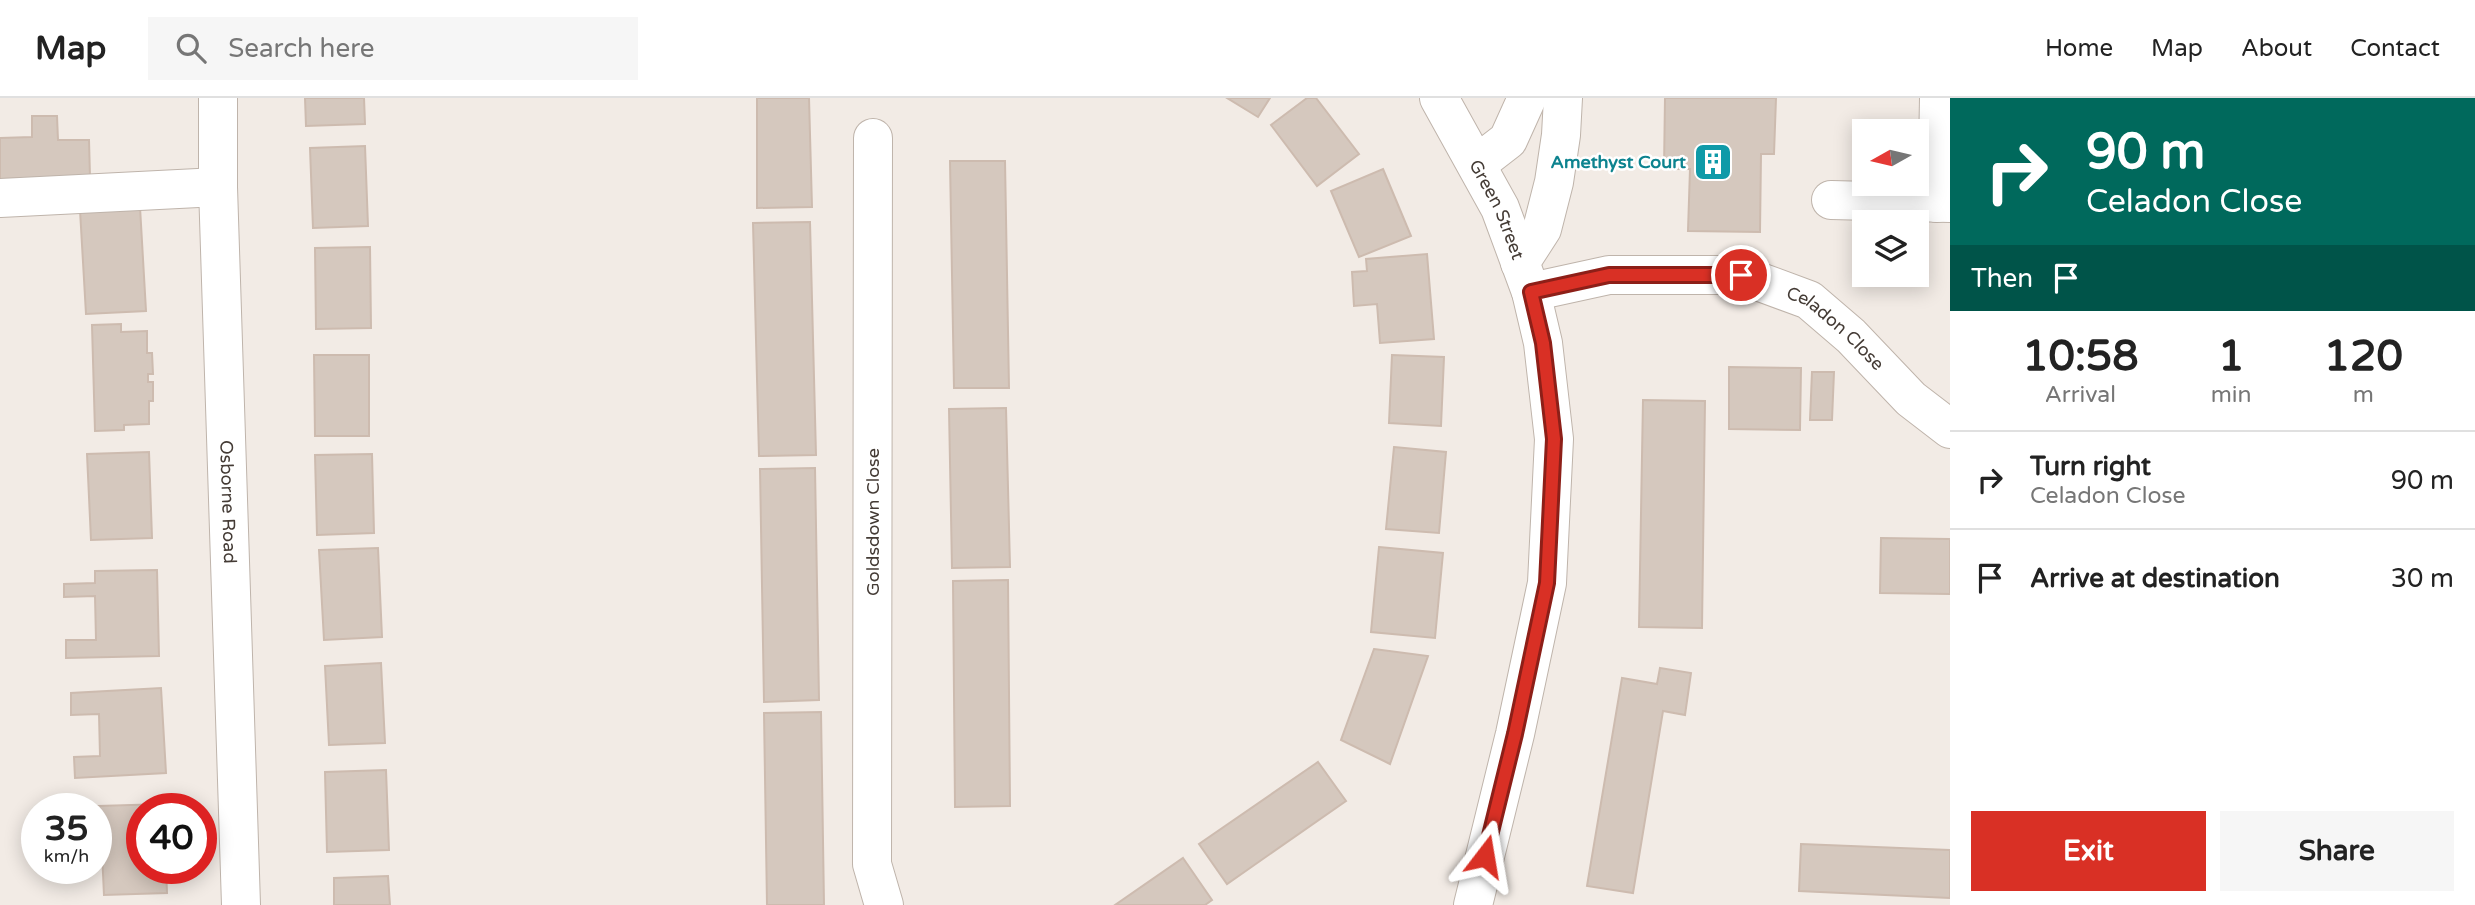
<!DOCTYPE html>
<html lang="en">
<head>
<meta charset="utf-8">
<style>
	:root { --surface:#fff; --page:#f6f6f6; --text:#222; --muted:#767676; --line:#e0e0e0; --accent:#d93025 }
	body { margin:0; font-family:"Varela Round",sans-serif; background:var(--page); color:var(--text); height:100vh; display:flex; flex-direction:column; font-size:26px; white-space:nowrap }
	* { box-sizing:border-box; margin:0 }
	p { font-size:23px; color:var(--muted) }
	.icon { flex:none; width:38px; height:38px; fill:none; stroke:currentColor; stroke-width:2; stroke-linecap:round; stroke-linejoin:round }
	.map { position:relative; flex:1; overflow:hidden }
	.details { display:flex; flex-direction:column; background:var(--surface); width:525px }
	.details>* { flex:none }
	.guide { background:#00695c; color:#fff; overflow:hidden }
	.needle { width:46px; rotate:262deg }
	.fabs { position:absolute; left:1852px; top:21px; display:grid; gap:14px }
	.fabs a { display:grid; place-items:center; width:77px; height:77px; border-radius:0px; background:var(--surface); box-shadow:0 4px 18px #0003; font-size:35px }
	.speed { position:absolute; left:21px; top:695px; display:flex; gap:14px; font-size:35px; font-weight:700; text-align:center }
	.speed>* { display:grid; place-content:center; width:91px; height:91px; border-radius:50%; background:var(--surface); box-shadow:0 4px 18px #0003; line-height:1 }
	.speed small { font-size:18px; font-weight:400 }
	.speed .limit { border:10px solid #d22; background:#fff; color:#111 }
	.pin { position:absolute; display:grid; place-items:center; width:60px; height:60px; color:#fff; margin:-30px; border:4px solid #fff; border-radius:50%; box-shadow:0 2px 7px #0007 }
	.me { position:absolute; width:77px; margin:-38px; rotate:14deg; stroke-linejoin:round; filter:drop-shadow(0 0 5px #0008) }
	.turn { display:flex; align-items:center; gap:24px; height:147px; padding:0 21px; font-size:32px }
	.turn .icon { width:91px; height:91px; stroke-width:2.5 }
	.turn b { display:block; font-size:49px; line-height:60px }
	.then { display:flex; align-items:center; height:66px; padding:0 21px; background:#0003; gap:14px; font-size:26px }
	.eta { display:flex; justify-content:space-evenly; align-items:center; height:119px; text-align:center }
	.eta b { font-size:42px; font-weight:700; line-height:49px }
	.button { display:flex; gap:14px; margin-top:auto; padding:14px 21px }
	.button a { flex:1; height:80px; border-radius:0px; background:var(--accent); color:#fff; font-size:28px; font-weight:700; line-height:80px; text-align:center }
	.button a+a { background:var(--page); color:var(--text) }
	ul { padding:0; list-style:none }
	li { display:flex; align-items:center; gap:21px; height:98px; padding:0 21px; border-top:2px solid var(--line) }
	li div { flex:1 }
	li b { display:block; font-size:26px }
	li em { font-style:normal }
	header { display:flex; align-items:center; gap:42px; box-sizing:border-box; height:98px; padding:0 35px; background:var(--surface); border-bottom:2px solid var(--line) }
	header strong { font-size:33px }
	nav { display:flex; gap:38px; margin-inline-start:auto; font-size:24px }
	.search { width:490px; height:63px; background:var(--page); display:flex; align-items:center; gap:18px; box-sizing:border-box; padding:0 24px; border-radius:0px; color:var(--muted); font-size:26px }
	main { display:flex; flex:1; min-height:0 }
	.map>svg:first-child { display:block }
	.building { fill:#d5c8be; stroke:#cdbbaf; stroke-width:2 }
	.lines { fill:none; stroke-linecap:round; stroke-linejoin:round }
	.minor-casing { stroke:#bfb4ab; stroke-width:40 }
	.minor { stroke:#fff; stroke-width:38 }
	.route-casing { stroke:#8d1f18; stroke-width:18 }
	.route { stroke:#d93025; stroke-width:12 }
	.labels { text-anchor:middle; stroke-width:5; stroke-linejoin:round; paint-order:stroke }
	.culture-label { font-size:18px; font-weight:bold; fill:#0d838f; stroke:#fff; text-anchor:end }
	.street-label { font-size:18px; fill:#443b35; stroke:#fff }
</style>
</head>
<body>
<header>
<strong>Map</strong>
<div class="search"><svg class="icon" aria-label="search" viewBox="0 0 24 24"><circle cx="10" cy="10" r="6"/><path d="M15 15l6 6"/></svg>Search here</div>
<nav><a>Home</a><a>Map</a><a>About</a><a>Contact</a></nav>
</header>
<main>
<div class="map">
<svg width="1950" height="807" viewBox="0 0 1950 807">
	<rect width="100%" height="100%" fill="#f2ebe5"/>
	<!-- building -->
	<g class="building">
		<path d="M305,0h59l1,26 -59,2z"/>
		<path d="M757,0h52l3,109 -55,1z"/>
		<path d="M1227,0h43l-12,19z"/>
		<path d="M1307,0h9l43,56 -42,32 -46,-61z"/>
		<path d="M1665,0h111l-2,56h-13l-1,78 -72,-1 2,-62h-26z"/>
		<path d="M32,18h25l1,24h31l1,37 -90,2v-41l32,-1z"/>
		<path d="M365,48l3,80 -55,2 -3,-80z"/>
		<path d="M950,63h55l4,227h-55z"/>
		<path d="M1383,71l28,67 -52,21 -28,-66z"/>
		<path d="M140,109l6,104 -60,3 -6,-104z"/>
		<path d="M810,124l6,233 -57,1 -6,-233z"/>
		<path d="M370,149l1,81 -55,1 -1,-81z"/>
		<path d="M1427,156l7,85 -54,4 -3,-39 -23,2 -2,-34 15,-1 -1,-12z"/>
		<path d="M121,226v8l26,-1v22h5l1,21h-5v8h5v19h-4v23l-25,1v5l-29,1 -3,-106z"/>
		<path d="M314,257h55v81h-54z"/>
		<path d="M1392,257l52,2 -3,69 -52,-3z"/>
		<path d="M1729,269l72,1 -1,62 -71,-1z"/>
		<path d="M1812,274h22l-2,48h-22z"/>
		<path d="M1643,302l62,1 -3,227 -63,-1z"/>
		<path d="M1006,310l4,159 -58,1 -3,-159z"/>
		<path d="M1394,349l52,5 -7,81 -53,-4z"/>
		<path d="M149,354l3,86 -61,2 -4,-86z"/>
		<path d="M372,356l2,79 -57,2 -2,-80z"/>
		<path d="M815,370l4,232 -55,2 -4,-233z"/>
		<path d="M1881,440l69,1v55l-70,-1z"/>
		<path d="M1379,449l64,6 -8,85 -64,-6z"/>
		<path d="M378,450l4,89 -58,3 -5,-90z"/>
		<path d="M157,472l2,86 -93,2v-18h30l-1,-44 -31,1v-13l31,-1v-12z"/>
		<path d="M1008,482l2,226 -55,1 -2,-226z"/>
		<path d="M1374,551l54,7 -38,108 -49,-24z"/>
		<path d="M381,565l4,80 -56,2 -4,-79z"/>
		<path d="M1660,570l31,5 -6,42 -22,-4 -30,182 -46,-7 35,-208 35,6z"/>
		<path d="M161,590l5,85 -91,5 -1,-21 26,-1 -1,-42 -28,1v-22z"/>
		<path d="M821,614l3,193h-57l-3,-192z"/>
		<path d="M1318,664l28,39 -119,83 -28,-40z"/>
		<path d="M386,672l3,80 -62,2 -2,-80z"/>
		<path d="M164,706v4h-22v60h24l1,25 -63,2 -3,-65h-5v-22l-32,-1z"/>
		<path d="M1801,746l149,6v48l-151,-7z"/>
		<path d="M1183,760l29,42 -7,5h-90z"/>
		<path d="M388,778l2,29h-56v-27z"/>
	</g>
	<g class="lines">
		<defs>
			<g id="minor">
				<path id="s1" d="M218,0v89l23,718"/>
				<path id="s2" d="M1439,0l61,110 31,84 12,51 11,96 -7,144 -32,151 -42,171"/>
				<path d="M873,40l-1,726 12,41"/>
				<path d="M1477,66l31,-24 19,-42"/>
				<path d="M0,100l218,-11"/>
				<path d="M1831,102l119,3"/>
				<path d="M1937,105l2,-105"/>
				<path d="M1520,165l22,-34 12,-47 7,-47 2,-37"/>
				<path id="s3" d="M1531,194l78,-17h132l68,25 42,36 60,63 39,30"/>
			</g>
		</defs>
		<!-- minor casing -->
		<use href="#minor" class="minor-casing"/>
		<!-- minor -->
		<use href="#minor" class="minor"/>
	</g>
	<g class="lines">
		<defs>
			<path id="route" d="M1485,758l30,-122 32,-151 7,-144 -11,-96 -12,-51 78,-17h132"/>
		</defs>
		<!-- route casing -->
		<use href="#route" class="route-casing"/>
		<!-- route -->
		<use href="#route" class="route"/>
	</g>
	<!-- icons -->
	<defs>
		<symbol id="building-square" viewBox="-11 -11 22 22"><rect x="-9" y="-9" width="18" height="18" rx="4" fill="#0f9aa8" stroke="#fff"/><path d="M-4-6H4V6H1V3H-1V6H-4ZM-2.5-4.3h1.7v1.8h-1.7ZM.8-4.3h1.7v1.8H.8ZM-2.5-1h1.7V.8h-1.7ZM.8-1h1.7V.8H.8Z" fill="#fff"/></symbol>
	</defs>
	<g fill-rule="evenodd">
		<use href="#building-square" x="1691" y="42" width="44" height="44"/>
	</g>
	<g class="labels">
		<!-- culture labels -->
		<g class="culture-label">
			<text x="1686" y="70">Amethyst Court</text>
		</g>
		<!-- street labels -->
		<g class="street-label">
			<text dy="6" stroke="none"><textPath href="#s2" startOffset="126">Green Street</textPath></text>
			<text dy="6" stroke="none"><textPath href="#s3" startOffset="322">Celadon Close</textPath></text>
			<text dy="6" stroke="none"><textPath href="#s1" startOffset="404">Osborne Road</textPath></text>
			<text transform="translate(873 424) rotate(-90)" y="6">Goldsdown Close</text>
		</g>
	</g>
</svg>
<div class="fabs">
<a><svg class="needle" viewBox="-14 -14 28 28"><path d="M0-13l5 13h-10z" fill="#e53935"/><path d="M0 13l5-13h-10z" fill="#767676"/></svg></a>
<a><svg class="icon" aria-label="layers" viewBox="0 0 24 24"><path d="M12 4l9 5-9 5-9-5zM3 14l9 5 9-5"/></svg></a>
</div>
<div class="speed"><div>35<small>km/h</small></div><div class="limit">40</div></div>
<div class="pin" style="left:1741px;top:177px;background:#d93025"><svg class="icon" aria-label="arrive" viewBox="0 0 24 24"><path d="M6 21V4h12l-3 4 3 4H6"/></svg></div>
<svg class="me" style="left:1485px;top:758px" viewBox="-20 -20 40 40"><path d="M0-17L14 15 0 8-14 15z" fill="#d93025" stroke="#fff" stroke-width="4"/></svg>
</div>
<section class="details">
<div class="guide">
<div class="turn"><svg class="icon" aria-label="right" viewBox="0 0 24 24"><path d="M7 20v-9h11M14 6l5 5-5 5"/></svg><div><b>90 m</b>Celadon Close</div></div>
<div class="then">Then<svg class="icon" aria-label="arrive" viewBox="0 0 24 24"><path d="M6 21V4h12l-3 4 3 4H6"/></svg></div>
</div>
<div class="eta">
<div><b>10:58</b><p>Arrival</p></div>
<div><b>1</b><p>min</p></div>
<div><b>120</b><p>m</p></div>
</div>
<ul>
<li><svg class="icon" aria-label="right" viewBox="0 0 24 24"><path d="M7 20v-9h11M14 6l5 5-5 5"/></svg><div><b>Turn right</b><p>Celadon Close</p></div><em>90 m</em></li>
<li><svg class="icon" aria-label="arrive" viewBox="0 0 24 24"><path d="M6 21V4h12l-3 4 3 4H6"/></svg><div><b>Arrive at destination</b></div><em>30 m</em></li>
</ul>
<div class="button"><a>Exit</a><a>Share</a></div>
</section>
</main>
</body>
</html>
